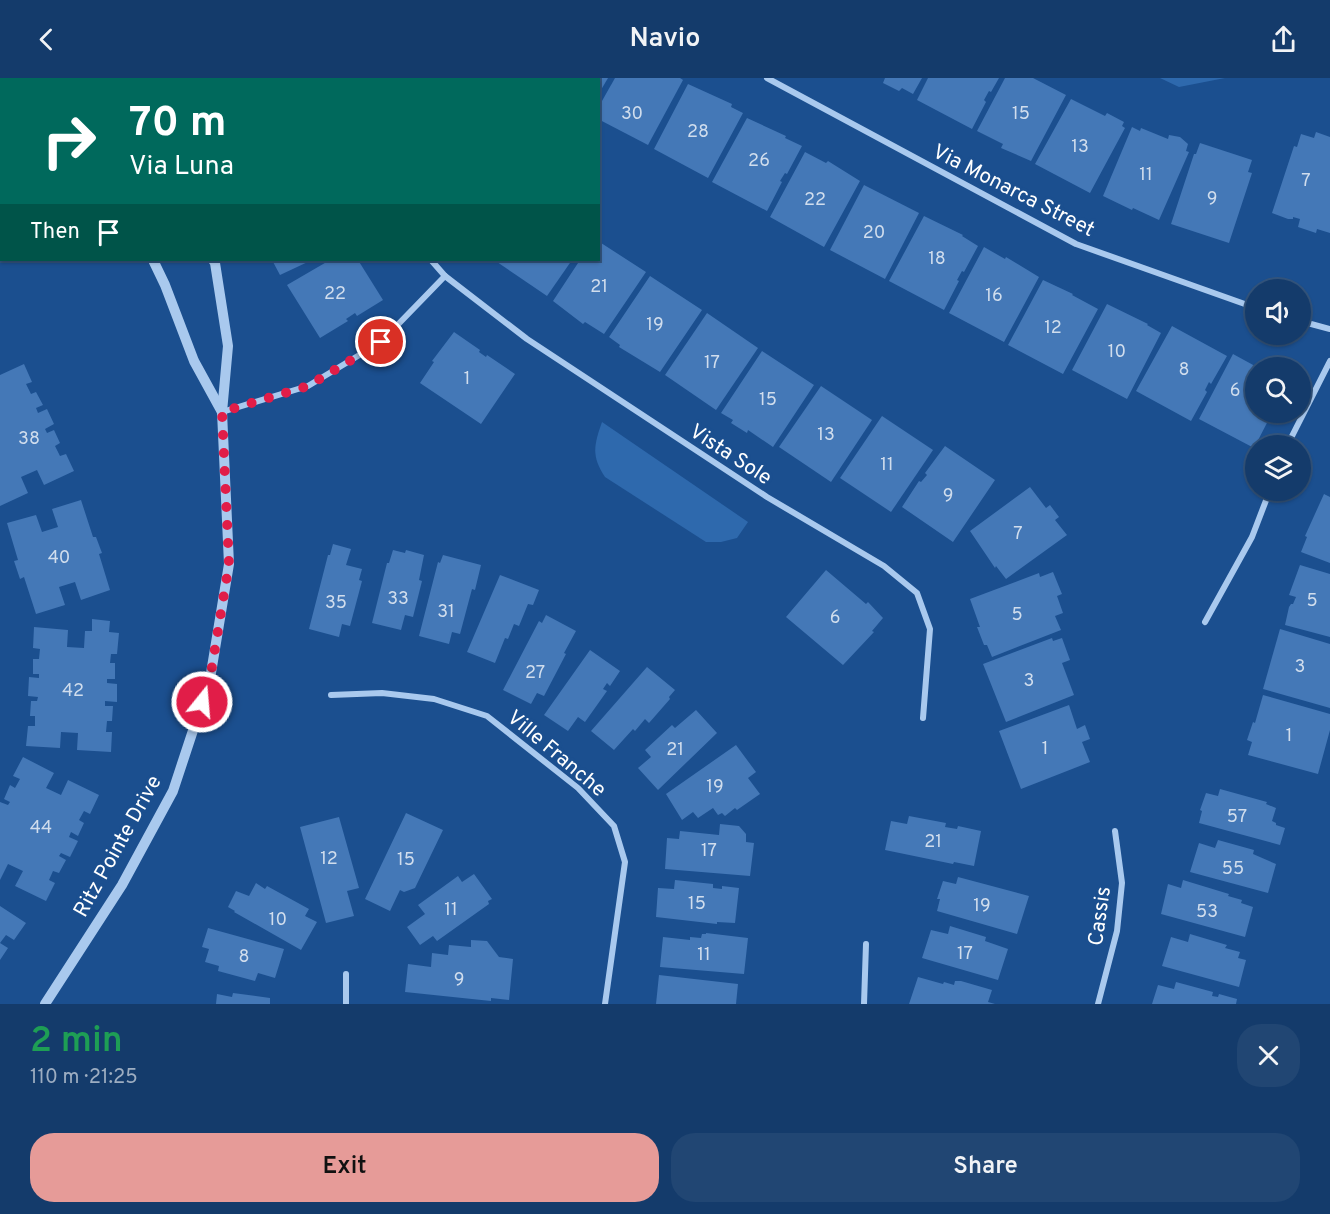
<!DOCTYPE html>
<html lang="en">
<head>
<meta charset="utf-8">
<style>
	:root { --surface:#143b6b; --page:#214673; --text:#f1f3f6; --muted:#9dadc1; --line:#33557e; --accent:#e69b98 }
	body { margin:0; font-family:Overpass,sans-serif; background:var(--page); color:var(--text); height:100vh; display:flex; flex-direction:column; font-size:22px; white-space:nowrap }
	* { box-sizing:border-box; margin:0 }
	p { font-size:20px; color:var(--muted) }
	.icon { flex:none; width:33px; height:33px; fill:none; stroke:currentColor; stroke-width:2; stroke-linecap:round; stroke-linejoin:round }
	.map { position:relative; height:926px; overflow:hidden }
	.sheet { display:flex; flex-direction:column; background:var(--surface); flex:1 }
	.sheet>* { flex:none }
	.banner { position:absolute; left:0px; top:0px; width:600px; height:183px; box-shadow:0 2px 4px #0004,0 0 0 2px var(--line); background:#00695c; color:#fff; overflow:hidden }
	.buttons { position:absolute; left:1245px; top:201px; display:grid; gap:12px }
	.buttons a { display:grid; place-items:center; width:66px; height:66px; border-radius:50%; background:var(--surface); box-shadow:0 2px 4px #0004,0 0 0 2px var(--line); font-size:30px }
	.pin { position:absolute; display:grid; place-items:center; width:51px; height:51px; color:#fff; margin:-26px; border:3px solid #fff; border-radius:50%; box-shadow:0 2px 6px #0007 }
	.me { position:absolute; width:66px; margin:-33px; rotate:17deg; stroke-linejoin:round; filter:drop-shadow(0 0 4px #0008) }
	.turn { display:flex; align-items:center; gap:21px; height:126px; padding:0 30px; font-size:27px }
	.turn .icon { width:78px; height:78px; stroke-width:2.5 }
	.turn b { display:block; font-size:42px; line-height:51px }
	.then { display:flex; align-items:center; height:57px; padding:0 30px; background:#0003; gap:12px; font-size:22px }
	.round { display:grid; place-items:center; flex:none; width:63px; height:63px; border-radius:24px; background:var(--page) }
	.overview { display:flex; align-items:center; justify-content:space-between; height:102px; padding:0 30px }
	h1 { font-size:36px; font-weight:600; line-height:45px; color:#1e9e55 }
	.action { display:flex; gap:12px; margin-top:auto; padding:12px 30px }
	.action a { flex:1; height:69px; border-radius:24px; background:var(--accent); color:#111; font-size:24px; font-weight:600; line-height:69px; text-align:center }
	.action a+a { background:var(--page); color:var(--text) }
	header { display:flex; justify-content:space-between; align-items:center; height:78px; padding:0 30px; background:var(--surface); font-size:27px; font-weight:600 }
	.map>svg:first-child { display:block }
	.green { fill:#2e69ad }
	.building { fill:#4478b7 }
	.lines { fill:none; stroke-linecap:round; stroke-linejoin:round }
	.minor { stroke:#a9c9ee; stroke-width:6 }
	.tertiary { stroke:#a9c9ee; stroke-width:10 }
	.route { stroke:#e11d48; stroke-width:10; stroke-dasharray:0 18 }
	.labels { text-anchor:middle; stroke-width:6; stroke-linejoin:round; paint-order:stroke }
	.number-label { font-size:18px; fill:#d0dded }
	.street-label { font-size:21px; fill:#fff; stroke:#1b4f8f }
</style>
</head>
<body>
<header><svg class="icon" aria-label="back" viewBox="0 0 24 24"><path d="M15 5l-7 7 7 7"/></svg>Navio<svg class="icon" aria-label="share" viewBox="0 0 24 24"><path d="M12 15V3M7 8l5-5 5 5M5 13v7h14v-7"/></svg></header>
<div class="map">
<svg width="1330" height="926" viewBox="0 0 1330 926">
	<rect width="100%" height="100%" fill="#1b4f8f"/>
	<!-- green -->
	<g class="green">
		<path d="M1160,0h65l-46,9z"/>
		<path d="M602,344l146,100 -11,16 -16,4h-15l-101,-65c-14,-21 -11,-32 -3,-55z"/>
	</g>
	<!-- building -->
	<g class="building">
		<path d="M598,0h10l-10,17z"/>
		<path d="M615,0h65l3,2 -35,65 -50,-26v-11z"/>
		<path d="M885,0h37l-9,16 -11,-6 -3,3 -16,-8z"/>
		<path d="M928,0h71l-8,14 -2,-1 -5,9 2,2 -14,27 -55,-29z"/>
		<path d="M1005,0h28l33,17 -35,66 -30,-13 2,-4 -26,-13z"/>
		<path d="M688,6l44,20 -1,3 12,6 -35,65 -54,-29z"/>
		<path d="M1071,21l34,17 2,-3 17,9 -2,4 3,2 -35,65 -55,-29z"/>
		<path d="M747,40l39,18 -1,2 17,8 -15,28 -2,-1 -5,8 2,1 -15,29 -55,-29z"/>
		<path d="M1132,49l8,4 1,-3 27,11 1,-4 11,2 8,7 -2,7 3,1 -30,68 -26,-12 -1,2 -29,-14z"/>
		<path d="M1316,54l14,5v96l-13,-4 -1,4 -18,-6 2,-8 -7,-2v2h-5l-16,-6 22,-67 3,1 4,-13 13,4z"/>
		<path d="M1200,65l52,17 -4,12 4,1 -23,70 -58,-19 23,-70h2z"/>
		<path d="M805,74l21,11 2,-2 32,20 -36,66 -54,-30z"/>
		<path d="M864,107l55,28 -34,66 -55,-29z"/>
		<path d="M924,138l39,19 -1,1 16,10 -14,26 -2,-1 -5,9 2,1 -15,29 -55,-29z"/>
		<path d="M598,163l48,31 -42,62 -19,-12 -2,2 -30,-23 27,-41h18z"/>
		<path d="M984,169l21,12 1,-2 33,20 -35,65 -55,-29z"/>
		<path d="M272,182h40l-32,15z"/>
		<path d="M330,182h28l25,40 -26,16 -2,-3 -9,6 2,2 -28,17 -33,-53z"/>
		<path d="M499,182h73l-25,36 -50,-34z"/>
		<path d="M650,198l52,34 -42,62 -41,-25 1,-2 -11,-8z"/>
		<path d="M1043,202l30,14 -1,1 26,14 -35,65 -55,-29z"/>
		<path d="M1107,226l41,20 -1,1 14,8 -34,66 -55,-29z"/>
		<path d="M707,235l51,35 -42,62 -51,-35z"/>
		<path d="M1172,248l55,30 -16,28 -2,-2 -4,8 2,2 -16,29 -55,-30z"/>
		<path d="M454,254l26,18 -1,2 7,5 1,-2 28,19 -34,50 -61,-41 14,-21 -2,-1z"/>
		<path d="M762,273l52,34 -41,62 -25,-17 -1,3 -16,-10 2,-3 -12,-7z"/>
		<path d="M1233,276l22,12 1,-2 8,4h-8v44h13l-2,6 2,1 -15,29 -55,-29z"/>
		<path d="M24,286l8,18 -6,2 5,10 5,-2 7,13 -7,3 2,5 9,-4 7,15 -9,5 2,4 7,-3 6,13 -5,3 5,10 6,-2 8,17 -30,14 -7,-15 -16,7 7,16 -28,13v-131z"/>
		<path d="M821,308l51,34 -41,62 -52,-35z"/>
		<path d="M882,338l51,34 -42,62 -51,-34z"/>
		<path d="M945,368l50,34 -42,62 -51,-35 17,-26 2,1 6,-7 -2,-2z"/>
		<path d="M1030,409l16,21 4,-3 9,12 -4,3 12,15 -61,44 -10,-13 -1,2 -25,-37z"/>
		<path d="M1324,416l6,3v66l-29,-11 6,-15 -2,-1z"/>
		<path d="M81,422l12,37h3l6,16 -3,1 11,36 -29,10 -6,-18 -16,5 6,18 -29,9 -12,-37 -4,2 -6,-18 4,-1 -11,-37 29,-8 6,17 16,-5 -6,-18z"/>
		<path d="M333,466l18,5 -5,16 16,4 -3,11 3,1 -12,45 -8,-2 -3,13 -30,-8 19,-74h2z"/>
		<path d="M393,472l12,3 1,-3 18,5 -5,25 3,1 -9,36 -8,-2 -4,15 -29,-7 15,-60h2z"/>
		<path d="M443,477l38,10 -6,25 -3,-1 -12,45 -8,-2 -3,12 -30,-8 19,-74 2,1z"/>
		<path d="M1300,487l30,9v63l-45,-12 4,-18 2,-3h2l3,-7 -7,-2z"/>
		<path d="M826,492l40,34 2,-2 15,16 -11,13 2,1 -31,33 -57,-48z"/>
		<path d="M1053,494l9,22 -5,2 6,17 -8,3 6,14 -69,27 -5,-12h-3l-7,-18h3l-10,-28 69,-26 1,4z"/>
		<path d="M500,497l39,15 -6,15 -5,-1 -9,22 -5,-2 -6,15 -3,-1 -10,25 -28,-11z"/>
		<path d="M546,537l30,16 -12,22 2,1 -22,42 -7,-3 -6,11 -28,-14 36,-69 3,2z"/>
		<path d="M92,541l18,2 -1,11 10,1 -2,21h-6l-1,9h5v16h-8v4l10,1v18l-12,-1v5h8l-1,15h-5l-1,11h6l-1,20 -34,-2 1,-17 -17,-1 -1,16 -34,-2 2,-20h7v-10h-5l1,-15h6l1,-4 -10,-1 1,-19 10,1v-4h-6v-15h6l1,-10 -7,-1 1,-21 34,3 -1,17 17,1 1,-17h7z"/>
		<path d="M1280,551l50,15v64l-67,-19z"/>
		<path d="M1052,560l1,3 9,-3 8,22 -8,3 12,32 -68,27 -23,-58z"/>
		<path d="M590,572l30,21 -10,15 -3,-3 -4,6 4,2 -22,31 -7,-5 -10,14 -24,-16z"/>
		<path d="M647,589l28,23 -6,7 1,2 -21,24 -4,-4 -10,12 -2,-2 -19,21 -23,-19z"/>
		<path d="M1263,617l67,19v16l-12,44 -70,-19 4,-13 -5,-2 6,-18 2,1z"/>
		<path d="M1069,627l8,24 8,-4 5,14 -8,3 8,20 -69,27 -22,-58z"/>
		<path d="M696,632l21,23 -59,57 -20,-22 13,-11 -6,-7 27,-25 3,3z"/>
		<path d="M736,667l20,27 -8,6 12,16 -23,16 -2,-2 -10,8 -3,-3 -4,2 -5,-7 -15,10 -5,-6 -11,8 -16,-26z"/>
		<path d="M23,679l31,16 -8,15 15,7 7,-15 31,15 -9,19 -6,-3 -5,9 5,3 -6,13 -7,-4 -2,5 9,4 -8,16 -9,-4 -2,3 7,4 -7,13 -6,-2 -4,9 6,3 -9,18 -31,-15 8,-15 -15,-7 -8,16v-78l8,3 2,-3 -6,-3 6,-14 5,3 5,-9 -7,-3z"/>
		<path d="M1220,711l47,13 -1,2 10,4 -4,13 4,2v2l9,3 -5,17 -81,-22 3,-12 -2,-1 6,-17 12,3z"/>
		<path d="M406,735l37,17 -28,58 -11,4 -4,-2 -10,21 -25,-12z"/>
		<path d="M909,738l37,7 -1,4 12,2 1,-3 23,5 -7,35 -20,-4 -1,2 -68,-14 6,-29 16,3z"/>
		<path d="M339,739l20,71 -12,3 7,25 -28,7 -26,-96z"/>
		<path d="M720,746l19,2 7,8v8l8,1 -4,33 -85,-7 2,-31 12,1 1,-8 39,4z"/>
		<path d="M1218,762l36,10 -1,4 23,10 -8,29 -78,-21 9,-29 16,5z"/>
		<path d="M474,796l18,25 -4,2 1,3 -52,37 -4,-5 -13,9 -13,-18 18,-13 -7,-9 40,-29 4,6z"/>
		<path d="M958,799l71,19 -12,38 -80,-23 3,-12h-3l6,-18 13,3z"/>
		<path d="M675,802l38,4v4l9,1v-3l17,2 -4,35 -18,-1v2l-61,-7 2,-29 16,1z"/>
		<path d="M1183,802l46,14 -1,2 14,4 -1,3 12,4 -8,30 -84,-23 7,-30 13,4z"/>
		<path d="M256,805l9,6 2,-3 42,23 -4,7 12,6 -16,28 -67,-38 1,-1 -7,-4 8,-16 13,5z"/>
		<path d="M0,828l26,17 -12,17 -8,-5 -6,8 8,5 -8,12z"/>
		<path d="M950,848l36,11 -1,4 23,8 -10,31 -76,-22 9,-28 17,4z"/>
		<path d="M208,850l76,21 -9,29 -17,-5 -3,8 -37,-10 1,-5 -14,-4 4,-13 -7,-2z"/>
		<path d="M706,855l42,5 -4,36 -84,-7 3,-30 27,3v-3l11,1 1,-4h4z"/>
		<path d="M1190,856l37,11 -2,3 15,4 -2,6 8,2 -7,27 -77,-21 9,-29 17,5z"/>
		<path d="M471,862l16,1 12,16 14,2 -4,41 -18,-2v3l-86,-9 3,-28 23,3 1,-14 16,2 1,-10 22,2z"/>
		<path d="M659,897l79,9 -2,20h-80z"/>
		<path d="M918,899l25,7 1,-2 10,3 1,-4h6l31,9 -4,12 7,2h-86z"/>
		<path d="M1176,904l37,10 -1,4 6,1 1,-3 18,5 -1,5h-84l6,-19 16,4z"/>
		<path d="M233,915l37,5v6h-54l1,-10 15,3z"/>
	</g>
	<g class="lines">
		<!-- minor -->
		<g class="minor">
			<path d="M335,0l1,2"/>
			<path d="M767,0l309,166 180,64"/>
			<path d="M431,182l14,16 82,63 240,158 117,69 33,27 13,36 -7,89"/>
			<path d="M1300,243l30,8"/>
			<path d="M222,334l86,-26 73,-44 64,-66"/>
			<path d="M1287,368l43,-85"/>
			<path d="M1205,544l47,-85 18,-47"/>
			<path d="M331,617l51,-2 52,6 53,17 91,72 36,38 11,36 -20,142"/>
			<path d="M346,896v30"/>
			<path d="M864,926l2,-60"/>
			<path d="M1098,926l19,-73 5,-48 -7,-52"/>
		</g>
		<!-- tertiary -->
		<g class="tertiary">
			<path d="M41,0l2,2"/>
			<path d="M90,0l1,2"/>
			<path d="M153,182l12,25 29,76 28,51"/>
			<path d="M45,926l77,-119 51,-94 37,-112 19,-115 -7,-152 6,-66 -13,-83 -2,-3"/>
		</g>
	</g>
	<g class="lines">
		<!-- route -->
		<path class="route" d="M202,624l8,-23 19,-115 -7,-152 86,-26 73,-44"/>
	</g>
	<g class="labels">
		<!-- number labels -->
		<g class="number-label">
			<text x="632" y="41">30</text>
			<text x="1021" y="41">15</text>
			<text x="698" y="59">28</text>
			<text x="1080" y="74">13</text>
			<text x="759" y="88">26</text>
			<text x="1146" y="102">11</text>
			<text x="1306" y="108">7</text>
			<text x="1212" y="126">9</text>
			<text x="815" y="127">22</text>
			<text x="874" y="160">20</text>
			<text x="937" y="186">18</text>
			<text x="599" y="214">21</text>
			<text x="335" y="221">22</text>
			<text x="994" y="223">16</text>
			<text x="655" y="252">19</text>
			<text x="1053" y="255">12</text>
			<text x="1117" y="279">10</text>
			<text x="712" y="290">17</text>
			<text x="1184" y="297">8</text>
			<text x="467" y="306">1</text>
			<text x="1235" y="318">6</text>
			<text x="768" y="327">15</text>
			<text x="826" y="362">13</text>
			<text x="29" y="366">38</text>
			<text x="887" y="392">11</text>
			<text x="948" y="423">9</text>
			<text x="1018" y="461">7</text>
			<text x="59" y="485">40</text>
			<text x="398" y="526">33</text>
			<text x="1312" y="528">5</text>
			<text x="336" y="530">35</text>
			<text x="446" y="539">31</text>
			<text x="1017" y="542">5</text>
			<text x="835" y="545">6</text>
			<text x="1300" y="594">3</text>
			<text x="535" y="600">27</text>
			<text x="1029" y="608">3</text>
			<text x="73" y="618">42</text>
			<text x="1289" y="663">1</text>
			<text x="1045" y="676">1</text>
			<text x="675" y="677">21</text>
			<text x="715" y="714">19</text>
			<text x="1237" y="744">57</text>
			<text x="41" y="755">44</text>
			<text x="933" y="769">21</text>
			<text x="709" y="778">17</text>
			<text x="329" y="786">12</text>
			<text x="406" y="787">15</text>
			<text x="1233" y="796">55</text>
			<text x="697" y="831">15</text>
			<text x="982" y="833">19</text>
			<text x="451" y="837">11</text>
			<text x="1207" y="839">53</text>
			<text x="278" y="847">10</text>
			<text x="965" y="881">17</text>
			<text x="704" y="882">11</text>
			<text x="244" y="884">8</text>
			<text x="459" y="907">9</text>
		</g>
		<!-- street labels -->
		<g class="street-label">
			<text transform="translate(1014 112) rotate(27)" y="7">Via Monarca Street</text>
			<text transform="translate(731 376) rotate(33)" y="7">Vista Sole</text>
			<text transform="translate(557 675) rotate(40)" y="7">Ville Franche</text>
			<text transform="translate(117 768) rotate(-61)" y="7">Ritz Pointe Drive</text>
			<text transform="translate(1099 838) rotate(-82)" y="7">Cassis</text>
		</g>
	</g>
</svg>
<div class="buttons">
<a><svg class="icon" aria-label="sound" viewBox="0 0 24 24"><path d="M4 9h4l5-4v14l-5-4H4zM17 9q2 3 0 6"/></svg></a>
<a><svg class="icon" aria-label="search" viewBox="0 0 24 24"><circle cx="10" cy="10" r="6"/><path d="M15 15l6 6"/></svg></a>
<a><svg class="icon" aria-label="layers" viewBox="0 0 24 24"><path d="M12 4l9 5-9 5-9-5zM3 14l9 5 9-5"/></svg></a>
</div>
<div class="pin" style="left:381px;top:264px;background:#d93025"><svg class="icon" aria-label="arrive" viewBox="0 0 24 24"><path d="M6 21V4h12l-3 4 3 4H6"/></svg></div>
<svg class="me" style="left:202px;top:624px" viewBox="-20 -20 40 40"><circle r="17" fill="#e11d48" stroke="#fff" stroke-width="3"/><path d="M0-11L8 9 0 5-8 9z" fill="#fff"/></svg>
<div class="banner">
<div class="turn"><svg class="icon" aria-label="right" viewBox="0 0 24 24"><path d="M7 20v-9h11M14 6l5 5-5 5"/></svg><div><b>70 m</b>Via Luna</div></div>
<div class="then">Then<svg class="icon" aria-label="arrive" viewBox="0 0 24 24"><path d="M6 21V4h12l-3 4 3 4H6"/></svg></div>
</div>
</div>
<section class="sheet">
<div class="overview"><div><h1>2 min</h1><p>110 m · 21:25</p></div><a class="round"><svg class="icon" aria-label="close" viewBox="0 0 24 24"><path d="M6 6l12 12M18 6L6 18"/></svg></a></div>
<div class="action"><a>Exit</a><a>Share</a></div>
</section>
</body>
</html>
